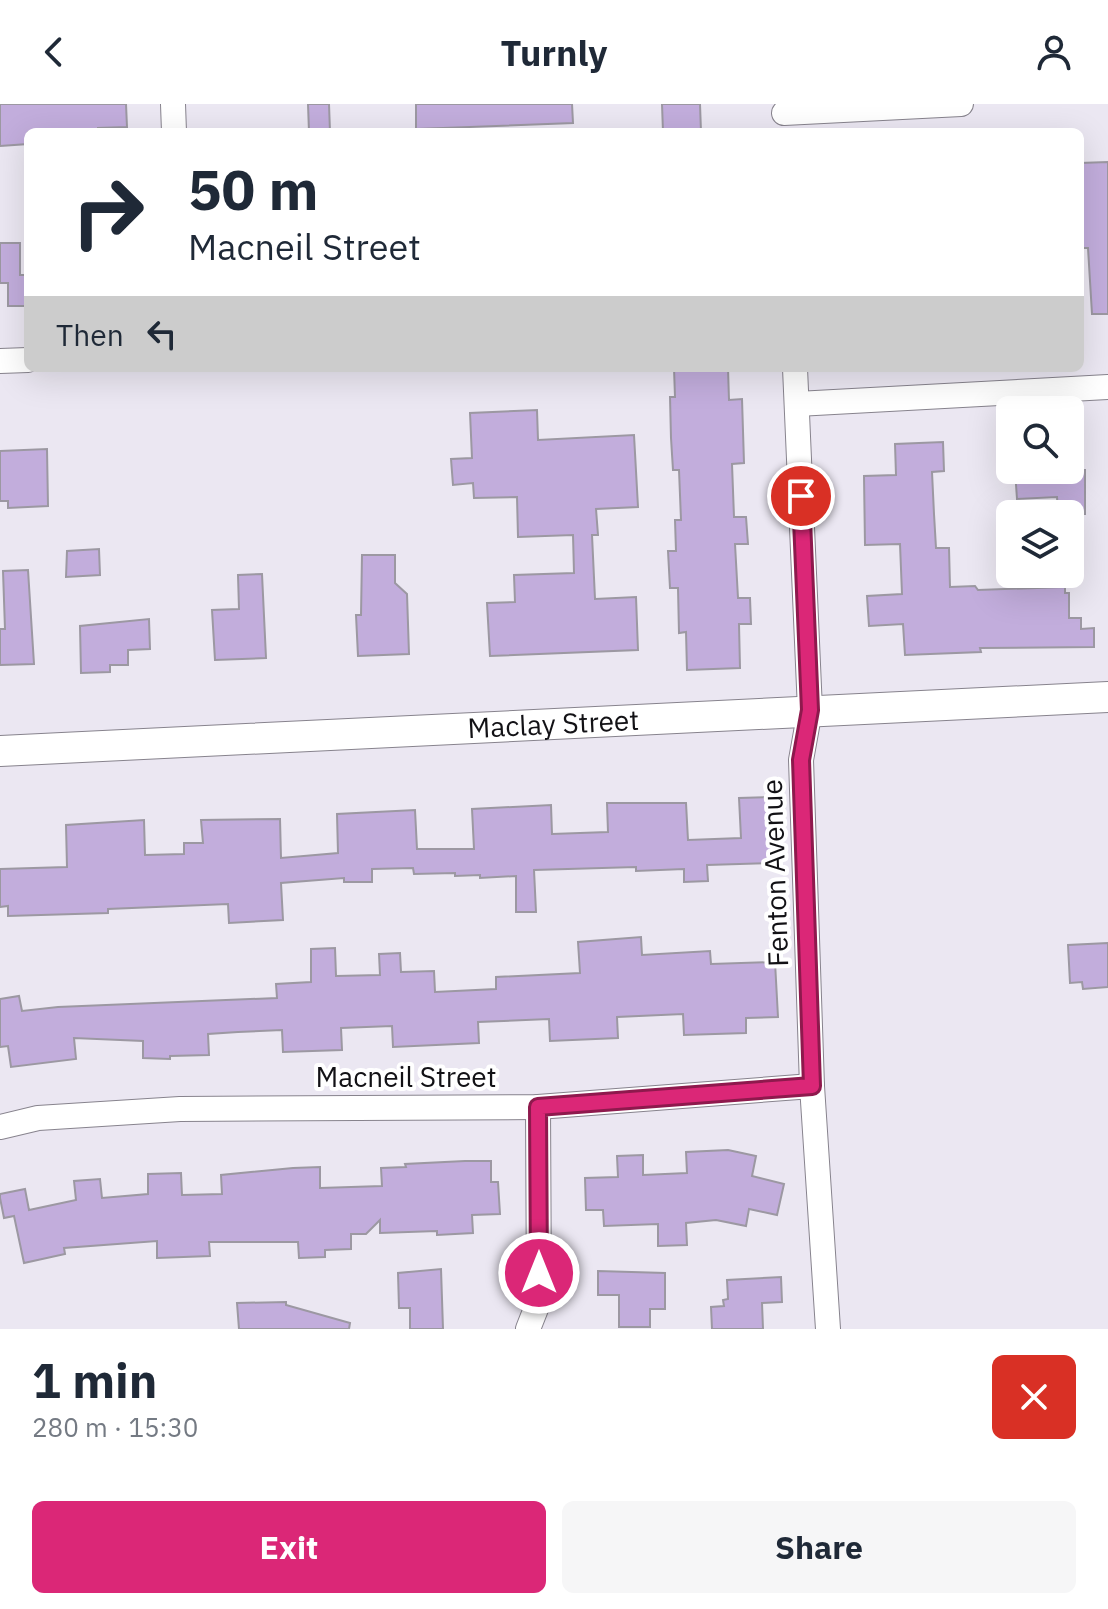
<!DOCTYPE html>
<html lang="en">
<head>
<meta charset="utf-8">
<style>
	:root { --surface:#fff; --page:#f6f6f7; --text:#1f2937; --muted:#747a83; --accent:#db2777 }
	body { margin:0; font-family:"IBM Plex Sans",sans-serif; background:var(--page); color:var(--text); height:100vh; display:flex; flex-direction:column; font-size:30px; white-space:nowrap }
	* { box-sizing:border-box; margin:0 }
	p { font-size:26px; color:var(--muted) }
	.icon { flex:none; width:44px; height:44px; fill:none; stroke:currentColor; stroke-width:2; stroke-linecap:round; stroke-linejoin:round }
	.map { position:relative; height:1225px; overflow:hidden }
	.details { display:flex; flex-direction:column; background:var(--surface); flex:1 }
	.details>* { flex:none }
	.top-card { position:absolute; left:24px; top:24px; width:1060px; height:244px; border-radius:12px; box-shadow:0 8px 32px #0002; background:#fff; color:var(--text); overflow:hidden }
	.tools { position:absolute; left:996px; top:292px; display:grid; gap:16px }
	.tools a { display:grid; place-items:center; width:88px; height:88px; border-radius:12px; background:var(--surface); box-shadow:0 8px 32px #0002; font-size:40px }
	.pin { position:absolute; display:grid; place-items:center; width:68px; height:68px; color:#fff; margin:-34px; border:4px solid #fff; border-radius:50%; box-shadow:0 2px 8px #0007 }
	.me { position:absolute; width:88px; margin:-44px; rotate:0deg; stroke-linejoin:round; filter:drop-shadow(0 0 6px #0008) }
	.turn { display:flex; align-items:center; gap:28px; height:168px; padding:0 32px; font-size:36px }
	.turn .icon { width:104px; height:104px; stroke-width:2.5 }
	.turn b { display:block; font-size:56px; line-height:68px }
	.then { display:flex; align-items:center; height:76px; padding:0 32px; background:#0003; gap:16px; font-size:30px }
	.round { display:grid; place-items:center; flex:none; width:84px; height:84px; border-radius:12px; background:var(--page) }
	.headline { display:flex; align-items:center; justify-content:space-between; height:136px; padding:0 32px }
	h1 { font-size:48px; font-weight:700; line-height:60px }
	.cta { display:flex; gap:16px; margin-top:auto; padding:16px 32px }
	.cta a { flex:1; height:92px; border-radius:12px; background:var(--accent); color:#fff; font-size:32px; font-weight:700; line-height:92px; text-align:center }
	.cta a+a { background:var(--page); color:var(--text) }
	header { display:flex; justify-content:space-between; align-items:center; height:104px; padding:0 32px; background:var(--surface); font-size:36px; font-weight:700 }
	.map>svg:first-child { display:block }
	.building { fill:#c2addc; stroke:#9c98a2; stroke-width:2 }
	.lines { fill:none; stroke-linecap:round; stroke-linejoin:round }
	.minor-casing { stroke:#87838d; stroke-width:26 }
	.tertiary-casing { stroke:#87838d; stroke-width:32 }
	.minor { stroke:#fff; stroke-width:24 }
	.tertiary { stroke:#fff; stroke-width:30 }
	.route-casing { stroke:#8e194d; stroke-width:20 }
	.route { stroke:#db2777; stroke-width:14 }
	.labels { text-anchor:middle; stroke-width:8; stroke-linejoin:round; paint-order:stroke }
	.street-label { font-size:28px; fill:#121115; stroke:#fff }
</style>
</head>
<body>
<header><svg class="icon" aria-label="back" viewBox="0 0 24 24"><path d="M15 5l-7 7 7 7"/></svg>Turnly<svg class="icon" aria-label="person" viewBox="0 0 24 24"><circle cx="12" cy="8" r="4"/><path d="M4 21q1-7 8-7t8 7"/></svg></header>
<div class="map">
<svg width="1108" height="1225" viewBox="0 0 1108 1225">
	<rect width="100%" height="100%" fill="#ebe7f2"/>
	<!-- building -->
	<g class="building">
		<path d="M0,0h126l1,23 -29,1v4h-70v12l-28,2z"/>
		<path d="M308,0h21l1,28h-21z"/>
		<path d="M416,0h156l1,19 -157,6z"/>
		<path d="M662,0h38l1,28h-38z"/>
		<path d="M1108,58v152h-16l-4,-66h-8v-85z"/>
		<path d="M0,139h20v32h8v31h-20v-23h-8z"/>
		<path d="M674,264h54l1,32 13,-1 2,64 -12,1 2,53h12l2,27h-13l3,54h12l1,26h-12l1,44 -53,2 -1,-38 -7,1 -1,-45h-8l-2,-37h8l-1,-31h6l-2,-50h-6l-2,-32 -1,-41h5z"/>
		<path d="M537,306l1,30 96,-5 4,72 -42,2 2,26h-6l3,64 41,-2 2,53 -148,6 -3,-53 28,-1 -1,-27 60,-2 -1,-38 -55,2 -1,-40 -43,1 -1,-15 -20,2 -2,-26 21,-1 -2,-45z"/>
		<path d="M943,338l1,29 -12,1 2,42 2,34h13l1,39 25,-1 3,4 87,-3v6h4v25h12v11l13,-1v19l-114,1 1,4 -76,3 -2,-31 -34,2 -2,-30 35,-2 -2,-50 -35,1 -1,-69 32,-1 -1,-31z"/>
		<path d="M47,345l1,57 -40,2v-7h-8v-50z"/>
		<path d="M1015,366h70v44h-27l-1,-17 -40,2z"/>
		<path d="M99,445l1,26 -34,2 1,-26z"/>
		<path d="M362,451h33v28l12,11 2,60 -51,2 -2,-41h5z"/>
		<path d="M28,466l6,94 -34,1v-36h5l-2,-58z"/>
		<path d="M262,470l4,84 -51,2 -3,-50 27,-1 -1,-34z"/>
		<path d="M149,515l1,30 -22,1v15h-18v7l-29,1 -1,-47z"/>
		<path d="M771,693l2,66 -66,2 1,16 -24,1v-13l-48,2v-4l-102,3 2,42h-20v-36l-36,2v-3l-25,1v-3l-41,1 -1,-6 -41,1v13h-28v-4l-63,5 2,37 -54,3 -1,-19 -120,5v4l-100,3v-10l-8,1v-38l67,-2 -1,-42 78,-5 1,35 39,-1v-11h19l-2,-23 79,-1 1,39 57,-5 -1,-39 78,-4 2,39h57l-2,-40 79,-4 1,29 56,-2 -1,-29h79l2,37 53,-2 -2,-40z"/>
		<path d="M641,833l1,18 68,-4 1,13 64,-2 3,55 -32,1v15l-62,2 -1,-21 -66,3 1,21 -68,3 -1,-22 -71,3 1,21 -86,4 -1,-21 -51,2 1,22 -59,2 -1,-22 -44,2 -30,2 1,21 -39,1v3l-27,-1v-17l-69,-3 2,21 -65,8 -3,-21 -8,1v-48l19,-3 3,15 36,-4 219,-9 -1,-14 35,-2v-33l24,-1 1,28 44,-1 -1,-21 21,-1 1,19 33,-1 1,21 61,-3v-12l84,-4 -2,-31z"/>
		<path d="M1108,839v44l-25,2 -1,-7 -12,1 -2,-38z"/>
		<path d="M728,1046l28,6 -4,20 32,8 -7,31 -28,-6 -3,17 -30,-6 -30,3 1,22 -29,1v-22l-54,2 -1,-16h-17l-1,-32 33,-1 -1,-21 26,-1v20l44,-2 -1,-21z"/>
		<path d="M465,1057h26v21h7l2,32 -28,1 1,18 -36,2v-4l-57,2v-13l-14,14h-15v15l-26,1v7l-26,1 -1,-16h-89l1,14 -53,2v-17l-93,7 1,6 -41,9 -10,-47 -10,2 -4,-20v-4l25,-5 4,21 47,-10 -2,-19 26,-2 2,19 46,-4v-20l33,-1 1,22 40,-1 -1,-19 72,-7 27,-1v21l62,-2 -1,-18 25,-1 -1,-3z"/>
		<path d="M441,1165l2,60h-33v-21h-11l-1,-35z"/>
		<path d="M598,1167l67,2v36h-15v18h-31v-32h-21z"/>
		<path d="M781,1173l1,25 -20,1 1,26h-51l-1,-22 13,-1 -1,-6 5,-1 -1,-19z"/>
		<path d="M286,1198v3l64,18 -1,6h-110l-2,-26z"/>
	</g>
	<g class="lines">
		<defs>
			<g id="minor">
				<path d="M173,0l1,28"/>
				<path d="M784,9l177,-9"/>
				<path d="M0,257l28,-1"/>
				<path d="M795,264l15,342 -9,50 11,326 16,243"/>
				<path d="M797,300l311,-17"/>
				<path d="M0,1023l38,-9 142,-9 358,-2 274,-21"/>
				<path d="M528,1225l11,-28 -1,-194"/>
			</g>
			<g id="tertiary">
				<path id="s1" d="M0,647l1108,-54"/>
			</g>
		</defs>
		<!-- minor casing -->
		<use href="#minor" class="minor-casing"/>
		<!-- tertiary casing -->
		<use href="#tertiary" class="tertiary-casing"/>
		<!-- minor -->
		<use href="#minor" class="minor"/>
		<!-- tertiary -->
		<use href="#tertiary" class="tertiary"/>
	</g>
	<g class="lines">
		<defs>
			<path id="route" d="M539,1169l-1,-166 274,-21 -11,-326 9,-50 -9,-214"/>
		</defs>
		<!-- route casing -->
		<use href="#route" class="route-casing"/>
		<!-- route -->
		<use href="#route" class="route"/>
	</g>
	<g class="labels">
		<!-- street labels -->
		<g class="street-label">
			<text dy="10" stroke="none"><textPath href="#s1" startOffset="554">Maclay Street</textPath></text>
			<text transform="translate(775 769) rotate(-92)" y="10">Fenton Avenue</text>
			<text x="406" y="983">Macneil Street</text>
		</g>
	</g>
</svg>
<div class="tools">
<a><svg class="icon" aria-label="search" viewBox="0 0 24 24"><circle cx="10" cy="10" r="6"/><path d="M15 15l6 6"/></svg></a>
<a><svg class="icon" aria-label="layers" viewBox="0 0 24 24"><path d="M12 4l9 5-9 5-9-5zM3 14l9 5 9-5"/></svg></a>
</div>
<div class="pin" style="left:801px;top:392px;background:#d93025"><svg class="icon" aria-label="arrive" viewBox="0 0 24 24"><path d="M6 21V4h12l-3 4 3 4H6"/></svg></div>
<svg class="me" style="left:539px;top:1169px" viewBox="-20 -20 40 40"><circle r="17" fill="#db2777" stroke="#fff" stroke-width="3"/><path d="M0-11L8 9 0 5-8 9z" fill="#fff"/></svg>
<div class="top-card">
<div class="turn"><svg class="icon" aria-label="right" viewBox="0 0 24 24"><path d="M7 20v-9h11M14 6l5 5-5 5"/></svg><div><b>50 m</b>Macneil Street</div></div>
<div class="then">Then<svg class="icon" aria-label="left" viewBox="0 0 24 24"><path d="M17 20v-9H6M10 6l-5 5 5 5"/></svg></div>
</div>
</div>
<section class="details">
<div class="headline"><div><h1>1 min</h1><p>280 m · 15:30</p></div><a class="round" style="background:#d93025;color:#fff"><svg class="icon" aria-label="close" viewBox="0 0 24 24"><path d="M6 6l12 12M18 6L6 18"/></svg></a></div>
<div class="cta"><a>Exit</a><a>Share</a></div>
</section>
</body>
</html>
